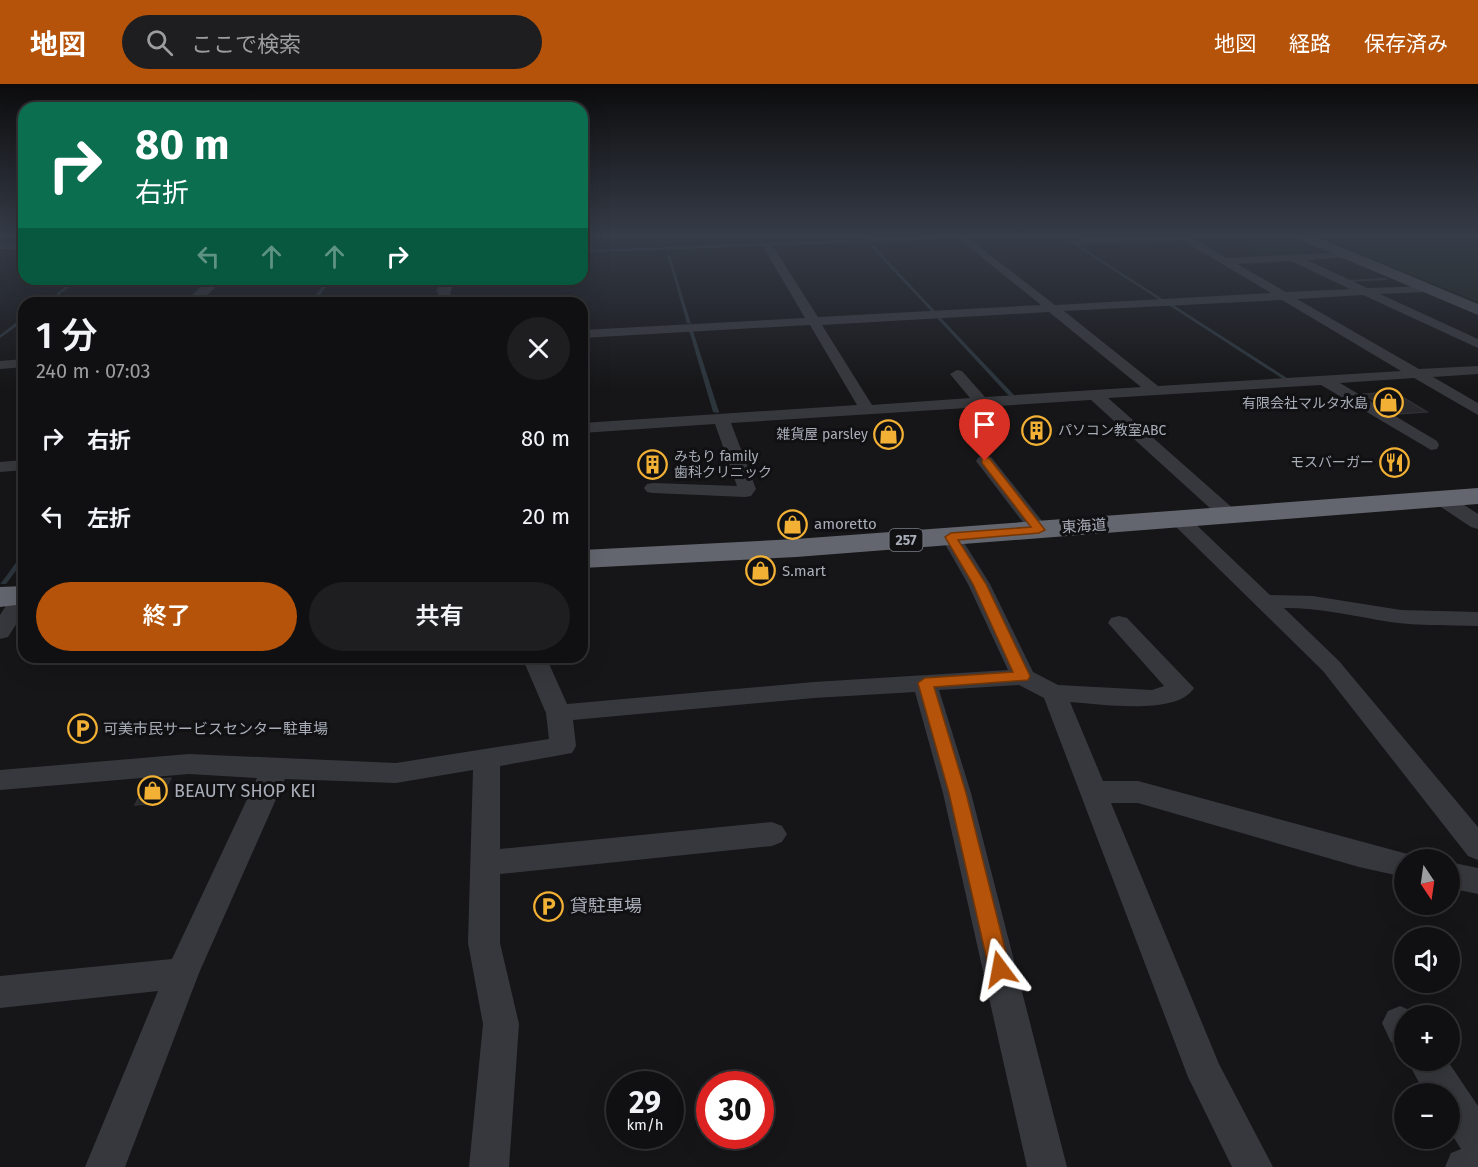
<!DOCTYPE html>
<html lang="ja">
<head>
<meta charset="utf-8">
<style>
	:root { --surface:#101012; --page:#1e1e20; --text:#f1f3f6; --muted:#9c9d9f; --line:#303032; --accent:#b45309 }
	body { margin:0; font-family:"Fira Sans","Noto Sans JP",sans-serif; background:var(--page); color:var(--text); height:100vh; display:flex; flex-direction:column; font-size:22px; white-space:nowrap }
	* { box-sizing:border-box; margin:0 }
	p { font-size:20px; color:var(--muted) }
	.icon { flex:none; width:33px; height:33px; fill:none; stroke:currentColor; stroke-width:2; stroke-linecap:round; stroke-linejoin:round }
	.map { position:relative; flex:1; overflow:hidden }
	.details { position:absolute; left:18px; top:213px; width:570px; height:366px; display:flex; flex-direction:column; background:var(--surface); border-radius:18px; box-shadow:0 6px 24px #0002,0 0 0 2px var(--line) }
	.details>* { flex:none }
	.guide { position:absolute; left:18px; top:18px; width:570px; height:183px; border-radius:18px; box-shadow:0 6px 24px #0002,0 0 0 2px var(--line); background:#0b6e4f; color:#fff; overflow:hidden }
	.needle { width:39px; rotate:167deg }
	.buttons { position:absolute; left:1394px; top:765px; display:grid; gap:12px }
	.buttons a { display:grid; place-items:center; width:66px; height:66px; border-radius:50%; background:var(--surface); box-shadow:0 6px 24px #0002,0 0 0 2px var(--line); font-size:30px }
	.speed { position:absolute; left:606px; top:987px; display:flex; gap:12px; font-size:30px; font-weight:700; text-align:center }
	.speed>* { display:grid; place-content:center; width:78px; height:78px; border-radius:50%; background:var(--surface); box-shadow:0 6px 24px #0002,0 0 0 2px var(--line); line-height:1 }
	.speed small { font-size:15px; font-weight:400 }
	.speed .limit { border:9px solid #d22; background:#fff; color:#111 }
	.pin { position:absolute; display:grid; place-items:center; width:51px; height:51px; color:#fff; margin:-62px -26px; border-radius:50% 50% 50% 0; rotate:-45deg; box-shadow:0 0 6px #0007 }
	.pin .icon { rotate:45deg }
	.me { position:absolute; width:66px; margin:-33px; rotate:347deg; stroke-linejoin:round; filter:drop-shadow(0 0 4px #0008) }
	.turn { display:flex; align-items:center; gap:21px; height:126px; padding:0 18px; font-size:27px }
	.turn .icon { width:78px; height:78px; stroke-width:2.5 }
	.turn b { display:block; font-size:42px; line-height:51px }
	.lanes { display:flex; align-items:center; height:57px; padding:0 18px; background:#0003; justify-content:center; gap:30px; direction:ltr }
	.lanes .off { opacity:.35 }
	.round { display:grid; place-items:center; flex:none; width:63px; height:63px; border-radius:32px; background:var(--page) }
	.head { display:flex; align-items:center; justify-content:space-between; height:102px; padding:0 18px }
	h1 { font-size:36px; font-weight:600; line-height:45px }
	.action { display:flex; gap:12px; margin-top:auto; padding:12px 18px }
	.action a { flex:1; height:69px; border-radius:36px; background:var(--accent); color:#fff; font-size:24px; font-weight:600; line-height:69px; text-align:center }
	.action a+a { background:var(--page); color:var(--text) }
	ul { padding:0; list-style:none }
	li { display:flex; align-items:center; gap:18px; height:78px; padding:0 18px }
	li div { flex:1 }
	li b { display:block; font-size:22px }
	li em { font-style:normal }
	header { display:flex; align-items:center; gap:36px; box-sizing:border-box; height:84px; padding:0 30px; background:var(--accent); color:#fff }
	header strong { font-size:28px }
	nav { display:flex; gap:33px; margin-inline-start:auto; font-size:21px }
	.search { width:420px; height:54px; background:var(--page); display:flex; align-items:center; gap:15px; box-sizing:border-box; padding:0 21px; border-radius:33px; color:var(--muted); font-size:22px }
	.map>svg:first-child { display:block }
	.green { fill:#1c231d }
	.water { fill:#2c353c }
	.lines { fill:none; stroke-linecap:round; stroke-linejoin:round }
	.stream { fill:#2c353c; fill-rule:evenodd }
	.building { fill:#29292c; stroke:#303034; stroke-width:1.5 }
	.street { fill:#37383d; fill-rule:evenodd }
	.secondary { fill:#45474d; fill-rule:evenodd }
	.highway { fill:#63666e; fill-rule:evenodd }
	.route { fill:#b45309; stroke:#753606; stroke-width:1.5 }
	.labels { text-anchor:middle; stroke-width:6; stroke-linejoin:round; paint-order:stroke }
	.far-poi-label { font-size:14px; fill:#a8adb8; stroke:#111113; text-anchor:end }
	.shield { fill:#111113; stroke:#7b7e86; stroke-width:1.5 }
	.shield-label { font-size:14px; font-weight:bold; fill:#a8adb8 }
	.poi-label { font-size:15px; fill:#a8adb8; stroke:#111113; text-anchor:start }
	.street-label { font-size:15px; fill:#a8adb8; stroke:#111113 }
	.near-poi-label { font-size:18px; fill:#a8adb8; stroke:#111113; text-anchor:start }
</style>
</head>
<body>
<header>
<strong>地図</strong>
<div class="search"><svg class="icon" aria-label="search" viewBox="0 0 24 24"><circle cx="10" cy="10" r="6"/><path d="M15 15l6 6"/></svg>ここで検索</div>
<nav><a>地図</a><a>経路</a><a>保存済み</a></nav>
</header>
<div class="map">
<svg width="1478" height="1083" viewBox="0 0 1478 1083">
	<rect width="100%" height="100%" fill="#161618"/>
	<!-- green -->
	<g class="green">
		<path d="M1228,153h55l28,14 -55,1z"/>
		<path d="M1320,153h158v65z"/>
	</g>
	<!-- water -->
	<path class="water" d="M927,153h74l-419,16v-3z"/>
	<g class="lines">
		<!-- stream -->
		<g class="stream">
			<path d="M1062,153h4l98,63 -3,1z"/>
			<path d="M872,162h2l61,65v2h-2l-61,-65z"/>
			<path d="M667,170l3,1 21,69 -4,-1z"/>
			<path d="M1386,194l1,2 -41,2 -2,-1 2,-1z"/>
			<path d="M76,195h4l-3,2 -2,-1z"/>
			<path d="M208,195h4l-23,23h-2v-2z"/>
			<path d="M327,195h4l-16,24h-4z"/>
			<path d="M440,195l3,1 -4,12 -3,1z"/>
			<path d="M69,200l3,1 -13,10h-2v-2z"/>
			<path d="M1170,220h2l115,74 -4,1 -113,-73z"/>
			<path d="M938,233h2l74,78v2h-4l-72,-78z"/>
			<path d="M22,234h2v3l-24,17v-3z"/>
			<path d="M689,246l4,1 26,81 -1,1 -5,-1z"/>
			<path d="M24,469v7l-18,24h-4l-2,-1 2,-1 20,-28z"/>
		</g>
	</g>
	<!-- building -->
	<g class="building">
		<path d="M1394,308l33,20 -30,2 -34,-20z"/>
		<path d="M171,694l-13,25 -23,2 13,-25z"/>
	</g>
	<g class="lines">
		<!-- street -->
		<g class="street">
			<path d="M1126,153h65l36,21 120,-6 4,1v4l-44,3 60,28 64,-2v4l-4,2 -47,2 98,45v9l-115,-53 -66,4 122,70 59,-3v8l-45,3 45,26v12l-64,-37 -74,5 97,58 2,4 -2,4 -6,1 -110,-65 -213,13 128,113 2,4 -2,4h-14l-131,-119 -360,23 25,66 -5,7 -6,1 -92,-4 -6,-1 -3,-4 3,-4 6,-1 84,3 -22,-62 -133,9v-10l275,-18 -47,-80 -228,13v-8l223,-12 -41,-70 5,-3 5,3 44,69 223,-12 -77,-62 -1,-2 5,-3 87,67 216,-12 -89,-53 -104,5 -5,-3 5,-3zM1291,177l59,28 -64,3 -49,-28zM1282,216l119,71 -243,15 -94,-75zM1049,228l92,75 -156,10 -23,-26 -5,-1 -7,4 20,24 -98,7 -50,-80z"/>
			<rect x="0" y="159" width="24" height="6"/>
			<path d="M210,195h13l-23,24h-13z"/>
			<path d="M442,195h12l-6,24h-12z"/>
			<path d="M24,275v8l-24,2v-8z"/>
			<path d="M985,372l6,1 55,69 3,4 -3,4h-14l-56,-73 3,-4z"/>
			<path d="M24,376v10l-24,2v-10z"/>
			<path d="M1442,409l7,2 29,19v15l-7,-2 -36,-24 -2,-4 2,-4z"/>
			<path d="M1179,429l7,2 84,80 43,1 88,14 77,2v14c-29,-1 -59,0 -88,-4 -36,-6 -70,-14 -106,-14l55,53 139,166v33l-10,-4 -145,-185 -151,-148 -3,-4 3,-4z"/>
			<path d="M951,447l7,2 32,51 43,88 25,13 94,5 12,-4 -56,-63 3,-5 8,-2 8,2 67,70c-17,28 -94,16 -124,14l33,79h35l277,75 1,4h-12v17l-45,-10 -221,-64h-27l108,261 54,103h-41l-44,-90 -144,-379 -25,-13 -80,5 32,103 96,374h-40l-84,-374 -28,-101 -101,6 -241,22 3,26 -4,7 -72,13v83l272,-27 10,4 5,8 -5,8 -10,4 -272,28v69l19,81 -10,143h-40l14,-143 -15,-81 5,-173 -77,13 -111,-4 -86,194 -74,194h-40l73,-176 -158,17v-32l172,-17 85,-181 -68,-4 -189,16v-20l189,-16 207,9 153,-24 -3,-26 -24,-56h24l21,47 247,-22 194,-12 -40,-86 -27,-47 3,-4z"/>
			<path d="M24,505v23l-16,25 -8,2v-24l16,-25z"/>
			<path d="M1449,778l29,6v26l-29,-6z"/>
			<path d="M1400,922l12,5 3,5h-11v31l-13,-5 -9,-19 6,-12z"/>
			<path d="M1407,976h40l31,46v61h-33l6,-14 10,-4 -12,-19v-36h-24z"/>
		</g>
		<!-- secondary -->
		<path class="secondary" d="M1298,153h19l161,67v11l-178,-75z"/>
		<!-- highway -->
		<g class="highway">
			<path d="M1478,404v16l-682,53 -214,11v-18l214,-11z"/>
			<path d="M24,502v18l-24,3v-20z"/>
		</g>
	</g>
	<!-- sky -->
	<linearGradient id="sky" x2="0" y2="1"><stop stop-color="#0c0c0d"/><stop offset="0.5" stop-color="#363c48"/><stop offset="1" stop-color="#363c48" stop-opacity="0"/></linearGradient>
	<rect width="1478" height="304" fill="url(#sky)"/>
	<!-- route -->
	<path class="route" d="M982,374h7l56,72 -6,3 -81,7 28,44 44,92 -2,4 -94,7 32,106 44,176 -3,7 -7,2 -8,-2 -3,-7 -40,-176 -31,-110 7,-5 88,-6 -40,-88 -28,-47 6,-4 80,-6 -49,-64z"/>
	<!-- icons -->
	<defs>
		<symbol id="shop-ring" viewBox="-11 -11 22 22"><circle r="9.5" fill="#111113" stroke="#f2b134" stroke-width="1.5"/><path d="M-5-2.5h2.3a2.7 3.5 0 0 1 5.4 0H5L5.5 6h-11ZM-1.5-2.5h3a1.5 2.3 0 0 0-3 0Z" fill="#f2b134"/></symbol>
		<symbol id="building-ring" viewBox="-11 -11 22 22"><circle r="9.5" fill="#111113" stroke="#f2b134" stroke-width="1.5"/><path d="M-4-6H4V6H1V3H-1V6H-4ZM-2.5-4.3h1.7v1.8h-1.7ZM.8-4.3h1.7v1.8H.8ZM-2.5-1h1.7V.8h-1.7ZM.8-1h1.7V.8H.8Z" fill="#f2b134"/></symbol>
		<symbol id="restaurant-ring" viewBox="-11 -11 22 22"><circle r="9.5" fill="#111113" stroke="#f2b134" stroke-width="1.5"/><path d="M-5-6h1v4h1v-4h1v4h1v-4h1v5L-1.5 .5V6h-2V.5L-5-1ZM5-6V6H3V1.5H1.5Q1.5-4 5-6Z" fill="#f2b134"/></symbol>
		<symbol id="parking-ring" viewBox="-11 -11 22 22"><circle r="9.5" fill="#111113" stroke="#f2b134" stroke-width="1.5"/><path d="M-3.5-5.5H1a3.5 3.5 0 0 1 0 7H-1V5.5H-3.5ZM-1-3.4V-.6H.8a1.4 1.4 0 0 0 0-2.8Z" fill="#f2b134"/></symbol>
	</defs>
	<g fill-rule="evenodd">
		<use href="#shop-ring" x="1372" y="302" width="33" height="33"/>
		<use href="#building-ring" x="1020" y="330" width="33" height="33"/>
		<use href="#shop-ring" x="872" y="334" width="33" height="33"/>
		<use href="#restaurant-ring" x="1378" y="362" width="33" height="33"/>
		<use href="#building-ring" x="636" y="364" width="33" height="33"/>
		<use href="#shop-ring" x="776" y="424" width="33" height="33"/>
		<use href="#shop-ring" x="744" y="470" width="33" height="33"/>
		<use href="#parking-ring" x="66" y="628" width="33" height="33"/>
		<use href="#shop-ring" x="136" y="690" width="33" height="33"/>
		<use href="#parking-ring" x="532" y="806" width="33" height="33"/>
	</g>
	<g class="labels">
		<!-- far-poi labels -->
		<g class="far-poi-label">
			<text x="1368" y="324">有限会社マルタ水島</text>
			<text x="1058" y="351" text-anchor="start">パソコン教室ABC</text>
			<text x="868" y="355">雑貨屋 parsley</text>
			<text x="674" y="377" text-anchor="start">みもり family<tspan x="674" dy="16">歯科クリニック</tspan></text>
			<text x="1374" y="383">モスバーガー</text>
		</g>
		<!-- shield labels -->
		<rect class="shield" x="889.5" y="445" width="33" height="22" rx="4.5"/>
		<g class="shield-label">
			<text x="906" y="461">257</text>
		</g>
		<!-- poi labels -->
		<g class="poi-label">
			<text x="814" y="445">amoretto</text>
			<text x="782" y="492">S.mart</text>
			<text x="103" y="650">可美市民サービスセンター駐車場</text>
		</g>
		<!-- street labels -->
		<g class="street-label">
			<text transform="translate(1084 442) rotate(-4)" y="5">東海道</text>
		</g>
		<!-- near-poi labels -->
		<g class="near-poi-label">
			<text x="174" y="713">BEAUTY SHOP KEI</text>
			<text x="570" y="828">貸駐車場</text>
		</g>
	</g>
</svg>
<div class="buttons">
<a><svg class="needle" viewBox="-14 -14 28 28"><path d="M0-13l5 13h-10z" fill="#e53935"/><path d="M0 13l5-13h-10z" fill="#9c9d9f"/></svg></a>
<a><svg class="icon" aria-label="sound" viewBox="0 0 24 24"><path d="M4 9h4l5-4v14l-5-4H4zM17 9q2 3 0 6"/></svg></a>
<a>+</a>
<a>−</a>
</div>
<div class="speed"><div>29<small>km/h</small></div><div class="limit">30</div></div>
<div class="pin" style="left:985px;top:377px;background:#d93025"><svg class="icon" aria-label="arrive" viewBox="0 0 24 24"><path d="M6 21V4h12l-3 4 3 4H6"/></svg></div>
<svg class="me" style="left:1000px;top:885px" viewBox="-20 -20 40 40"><path d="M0-17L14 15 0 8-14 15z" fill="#b45309" stroke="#fff" stroke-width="4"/></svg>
<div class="guide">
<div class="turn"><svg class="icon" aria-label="right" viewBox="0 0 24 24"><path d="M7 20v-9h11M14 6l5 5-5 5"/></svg><div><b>80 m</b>右折</div></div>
<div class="lanes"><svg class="icon off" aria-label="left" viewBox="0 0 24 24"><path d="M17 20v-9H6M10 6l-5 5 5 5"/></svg><svg class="icon off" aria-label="ahead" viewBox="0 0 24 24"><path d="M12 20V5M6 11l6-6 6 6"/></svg><svg class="icon off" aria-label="ahead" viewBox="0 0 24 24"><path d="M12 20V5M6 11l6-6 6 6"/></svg><svg class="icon" aria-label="right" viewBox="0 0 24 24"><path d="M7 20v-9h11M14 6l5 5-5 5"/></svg></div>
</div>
<section class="details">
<div class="head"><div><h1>1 分</h1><p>240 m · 07:03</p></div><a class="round"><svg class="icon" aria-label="close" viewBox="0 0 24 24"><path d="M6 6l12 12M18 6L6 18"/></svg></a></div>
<ul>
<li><svg class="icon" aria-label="right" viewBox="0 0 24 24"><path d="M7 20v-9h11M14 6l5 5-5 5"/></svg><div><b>右折</b></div><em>80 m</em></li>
<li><svg class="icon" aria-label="left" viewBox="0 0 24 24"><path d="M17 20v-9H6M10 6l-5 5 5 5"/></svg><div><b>左折</b></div><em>20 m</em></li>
</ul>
<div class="action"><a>終了</a><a>共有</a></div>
</section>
</div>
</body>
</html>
